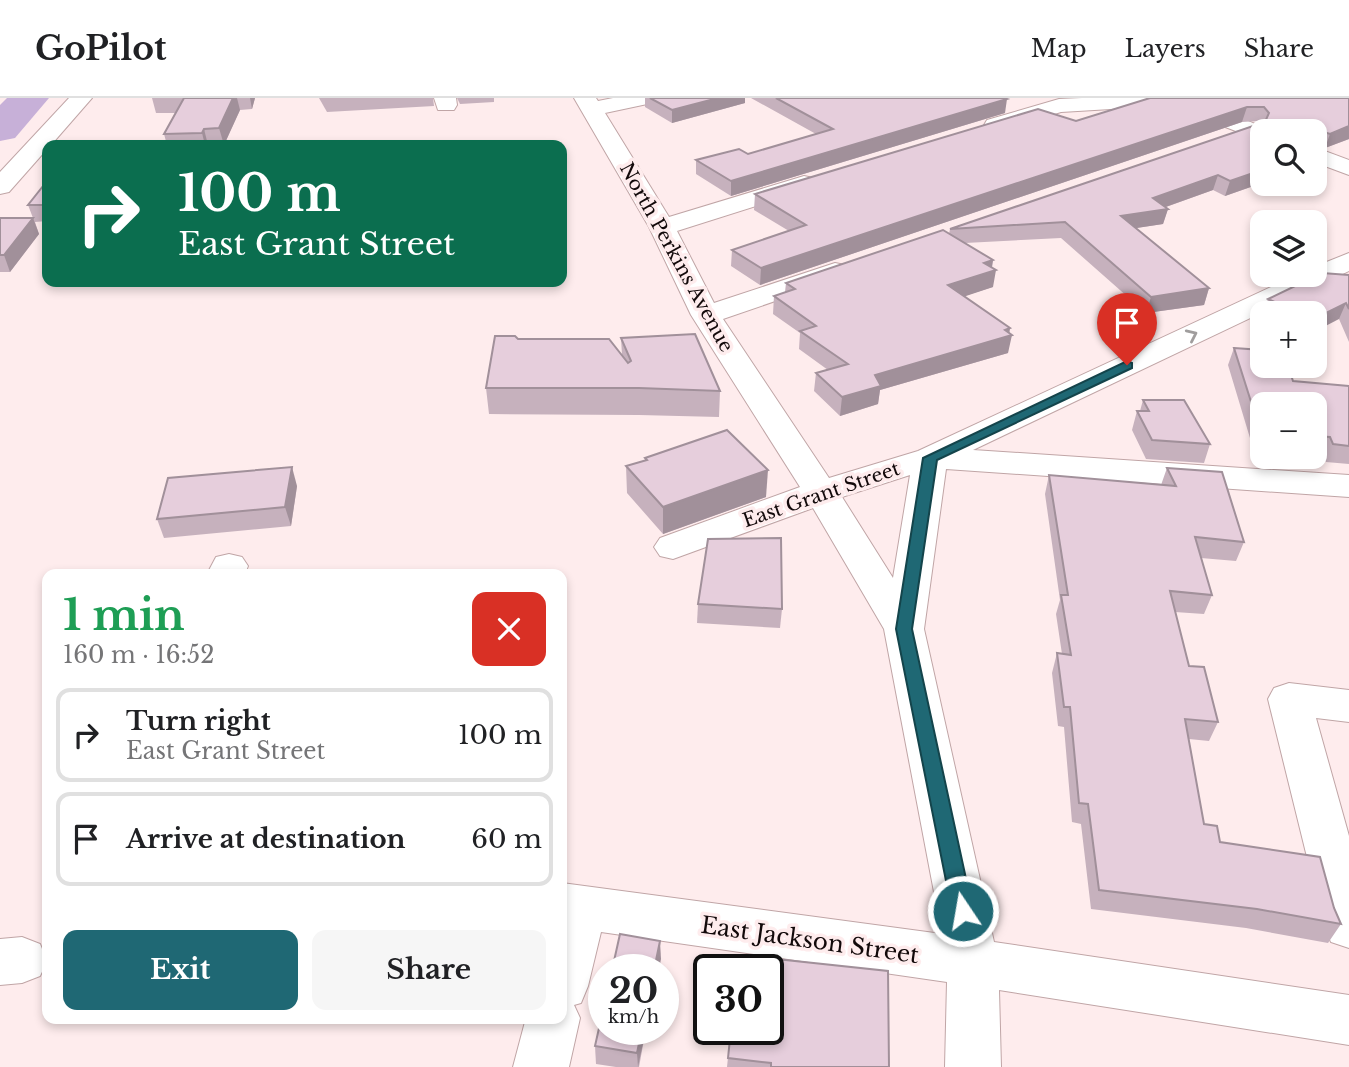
<!DOCTYPE html>
<html lang="en">
<head>
<meta charset="utf-8">
<style>
	:root { --surface:#fff; --page:#f6f6f6; --text:#202124; --muted:#757577; --line:#e0e0e0; --accent:#1f6874 }
	body { margin:0; font-family:"Libre Baskerville",serif; background:var(--page); color:var(--text); height:100vh; display:flex; flex-direction:column; font-size:26px; white-space:nowrap }
	* { box-sizing:border-box; margin:0 }
	p { font-size:23px; color:var(--muted) }
	.icon { flex:none; width:38px; height:38px; fill:none; stroke:currentColor; stroke-width:2; stroke-linecap:round; stroke-linejoin:round }
	.map { position:relative; flex:1; overflow:hidden }
	.sheet { position:absolute; left:42px; top:471px; width:525px; height:455px; display:flex; flex-direction:column; background:var(--surface); border-radius:14px; box-shadow:0 4px 10px #0003 }
	.sheet>* { flex:none }
	.top-card { position:absolute; left:42px; top:42px; width:525px; height:147px; border-radius:14px; box-shadow:0 4px 10px #0003; background:#0b6e4f; color:#fff; overflow:hidden }
	.tools { position:absolute; left:1250px; top:21px; display:grid; gap:14px }
	.tools a { display:grid; place-items:center; width:77px; height:77px; border-radius:14px; background:var(--surface); box-shadow:0 4px 10px #0003; font-size:35px }
	.speed { position:absolute; left:588px; top:856px; display:flex; gap:14px; font-size:35px; font-weight:700; text-align:center }
	.speed>* { display:grid; place-content:center; width:91px; height:91px; border-radius:50%; background:var(--surface); box-shadow:0 4px 10px #0003; line-height:1 }
	.speed small { font-size:18px; font-weight:400 }
	.speed .limit { border:4px solid #111; border-radius:10px; background:#fff; color:#111 }
	.pin { position:absolute; display:grid; place-items:center; width:60px; height:60px; color:#fff; margin:-72px -30px; border-radius:50% 50% 50% 0; rotate:-45deg; box-shadow:0 0 7px #0007 }
	.pin .icon { rotate:45deg }
	.me { position:absolute; width:77px; margin:-38px; rotate:348deg; stroke-linejoin:round; filter:drop-shadow(0 0 5px #0008) }
	.turn { display:flex; align-items:center; gap:24px; height:147px; padding:0 21px; font-size:32px }
	.turn .icon { width:91px; height:91px; stroke-width:2.5 }
	.turn b { display:block; font-size:49px; line-height:60px }
	.round { display:grid; place-items:center; flex:none; width:74px; height:74px; border-radius:14px; background:var(--page) }
	.headline { display:flex; align-items:center; justify-content:space-between; height:119px; padding:0 21px }
	h1 { font-size:42px; font-weight:700; line-height:52px; color:#1e9e55 }
	.cta { display:flex; gap:14px; margin-top:auto; padding:14px 21px }
	.cta a { flex:1; height:80px; border-radius:14px; background:var(--accent); color:#fff; font-size:28px; font-weight:700; line-height:80px; text-align:center }
	.cta a+a { background:var(--page); color:var(--text) }
	ul { padding:0; list-style:none }
	li { display:flex; align-items:center; gap:21px; height:94px; margin:0 14px 10px; padding:0 7px; border:4px solid var(--line); border-radius:14px }
	li div { flex:1 }
	li b { display:block; font-size:26px }
	li em { font-style:normal }
	header { display:flex; align-items:center; gap:42px; box-sizing:border-box; height:98px; padding:0 35px; background:var(--surface); border-bottom:2px solid var(--line) }
	header strong { font-size:33px }
	nav { display:flex; gap:38px; margin-inline-start:auto; font-size:24px }
	.map>svg:first-child { display:block }
	.lines { fill:none; stroke-linecap:round; stroke-linejoin:round }
	.river { fill:#c7b0d8; fill-rule:evenodd }
	.minor-casing { stroke:#c0a5a6; stroke-width:2 }
	.minor { fill:#fff; fill-rule:evenodd }
	.wall { fill:#c6b1bd }
	.shaded-wall { fill:#a1909a }
	.building { fill:#e6cedc; stroke:#a1909a; stroke-width:2 }
	.oneway { stroke:#a09d9d }
	.route { fill:#1f6874; stroke:#14444b; stroke-width:2 }
	.labels { text-anchor:middle; stroke-width:7; stroke-linejoin:round; paint-order:stroke }
	.street-label { font-size:19px; fill:#12090a; stroke:#feeced }
	.near-street-label { font-size:23px; fill:#12090a; stroke:#feeced }
</style>
</head>
<body>
<header>
<strong>GoPilot</strong>
<nav><a>Map</a><a>Layers</a><a>Share</a></nav>
</header>
<div class="map">
<svg width="1349" height="969" viewBox="0 0 1349 969">
	<rect width="100%" height="100%" fill="#feeced"/>
	<g class="lines">
		<!-- river -->
		<path class="river" d="M7,0h42l-34,40 -15,3v-36z"/>
		<defs>
			<g id="minor">
				<path d="M69,0h23l-41,47h-4v4l-38,43 -9,2v-22z"/>
				<path d="M434,0h22l1,7 -3,5h-16z"/>
				<path d="M574,0h22l2,3 15,-3h42l-3,5 -47,10 64,104 135,-41 9,2 3,5 -3,5 -136,43 37,72 121,-40 10,2 4,6 -4,6 -122,42 106,159 89,-27 379,-176h17v-8l35,-14v18l-376,179 376,25v22l-403,-28 -22,160 70,313 355,53v50l-350,-55 2,77h-56l2,-85 -346,-50 -13,54 -7,17 -7,2 6,13 -11,49h-56l13,-49h36v-135l380,51 -58,-305 -71,-121 -140,51 -13,-3 -6,-9 6,-9 140,-51 -109,-172 -42,-88zM910,377l-17,103 -51,-81z"/>
				<path d="M1082,0h111l79,33h-10v9l-8,-2 -73,-28 -3,-5 -117,7 -66,20 -8,-2 -3,-5 3,-5 72,-21z"/>
				<path d="M1314,49l35,13v15l-35,-13z"/>
				<path d="M229,456l13,3 6,9 -3,8h-38l9,-17z"/>
				<path d="M1289,585l60,7v32l-33,-4 33,118v112l-18,-6 -7,-16 -56,-227 6,-11z"/>
				<path d="M22,839l18,7 7,17 -7,15 -18,7 -22,2v-46z"/>
			</g>
		</defs>
		<!-- minor casing -->
		<use href="#minor" class="minor-casing"/>
		<!-- minor -->
		<use href="#minor" class="minor"/>
	</g>
	<!-- wall -->
	<g class="wall">
		<path d="M152,0h103l-3,11 -12,1 -16,35h-57l-3,-11 12,-21h-20z"/>
		<path d="M319,0h114l1,8 -107,6z"/>
		<path d="M457,0h37v4l-34,2z"/>
		<path d="M645,0h100v5l-73,20 -27,-16z"/>
		<path d="M751,0h253l1,15 -274,83 -35,-22v-14l52,-6 68,-20z"/>
		<path d="M1349,0v41l-24,9 -63,-17v52l-37,13 -12,-6 -47,17 2,2 -5,15 -27,4 73,60 -5,17 -58,8 -85,-75 -96,5 28,17 -1,8 1,19 -29,9 45,37 -1,20 -128,37 -2,14 -38,12 -26,-25 2,-18 12,-3 -29,-21 1,-16 -27,-19 1,-18 11,-4 1,-9 163,-49 1,-5 311,-106 -2,-2 -17,1 -482,163 -29,-19 1,-16 57,-19 -35,-21 1,-16 321,-73z"/>
		<path d="M47,83v40l-12,1 4,12 -29,38h-10v-54h33l-5,-13z"/>
		<path d="M1349,177v67l-10,-23 -25,-6h-51l5,-14z"/>
		<path d="M621,240l99,53 -1,26 -80,-2 -150,-1 -3,-26 136,-33z"/>
		<path d="M1234,250l59,33 56,5v78l-23,-2 -3,-7 -9,-1v-50h-52v45l-9,-1 -25,-83z"/>
		<path d="M1143,302l67,44 -6,19 -58,-4 -14,-29 5,-19h3z"/>
		<path d="M645,360l121,39 -103,37 -36,-41 -1,-27 19,-6z"/>
		<path d="M1167,370l77,74 -8,19 -35,-3 11,37 -8,19 -29,-2 14,54 29,56 -9,19 -20,-2 15,85 16,18 114,66 7,16 -13,19 -82,-15 -155,-19 -10,-85 -9,-2 -8,-95 -6,-1 -6,-53 5,-20 5,1 -6,-40 4,-14 -15,-106 4,-19 112,10z"/>
		<path d="M297,388l-6,40 -127,12 -7,-19z"/>
		<path d="M698,506l84,5 -2,19 -83,-5z"/>
		<path d="M646,931l-7,38h-23l-20,-3 -1,-18z"/>
		<path d="M731,931l158,38h-162z"/>
	</g>
	<!-- shaded-wall -->
	<g class="shaded-wall">
		<path d="M233,0h4l3,12 -16,35 -5,-17z"/>
		<path d="M250,0h5l-3,11z"/>
		<path d="M718,0h27v5l-73,20v-13z"/>
		<path d="M1007,1l-2,14 -274,83v-15z"/>
		<path d="M1247,9l-5,15 -482,163 1,-17z"/>
		<path d="M1349,28v13l-24,9 5,-14z"/>
		<path d="M204,31l4,16h-3l-3,-12z"/>
		<path d="M1262,72v13l-37,13 5,-15z"/>
		<path d="M1218,77l-5,15 -56,20 11,-1 -5,15 -46,7 4,-15 32,-18z"/>
		<path d="M33,120l6,16 -29,38 -6,-17z"/>
		<path d="M993,162l-2,12 5,-2 -3,17 -48,16 3,-18 36,-22z"/>
		<path d="M1209,190l-5,17 -58,8 5,-16z"/>
		<path d="M1346,205l-7,16 -25,13v-13z"/>
		<path d="M1010,230l-1,8 3,-1 -4,18 -128,37 -2,14 -38,12 2,-19 33,-22z"/>
		<path d="M292,369l5,19 -6,40 -6,-19z"/>
		<path d="M768,372l-2,27 -103,37v-27z"/>
		<path d="M660,843l1,18 -2,11h-5z"/>
		<path d="M642,931h4l-8,38 -1,-14z"/>
	</g>
	<!-- building -->
	<g class="building">
		<path d="M184,0h49l-14,30 -15,1 -2,4 -38,1z"/>
		<path d="M650,0h68l-46,12z"/>
		<path d="M776,0h228l3,1 -276,82 -35,-21 43,-11 9,5 85,-25z"/>
		<path d="M1150,0h199v28l-19,8 -12,-4 -1,9 -3,1v-9h-52v39l-32,11 -12,-6 -65,23 15,11 -47,7 88,72 -58,9 -86,-75 -115,7 315,-107 4,-9 -5,-6h-17l-486,161 -29,-18 74,-25 -51,-31 283,-85 38,12z"/>
		<path d="M47,83v24h-19z"/>
		<path d="M0,120h33l-29,37h-4z"/>
		<path d="M943,132l50,30 -9,3 12,7 -48,15 62,43 -5,2 7,5 -137,40 6,11 -39,11 -26,-24 32,-9 -48,-33 16,-5 -42,-30 21,-7 -9,-6z"/>
		<path d="M1322,175l27,2v34l-3,-6 -32,16v-6h-15l-31,-14z"/>
		<path d="M695,236l25,57 -81,-3h-153l9,-52h20l3,3h91l19,24 3,-2 -10,-23z"/>
		<path d="M1234,250l28,2v16h26l5,15 56,5v60l-16,-2 -3,-7 -16,-1v-32h-52v27l-2,-1z"/>
		<path d="M1143,302h41l26,44 -58,-4 -15,-29h12z"/>
		<path d="M727,332l41,40 -105,37 -37,-41 21,-6 -2,-2z"/>
		<path d="M292,369l-7,40 -128,12 11,-41z"/>
		<path d="M1167,370l55,4 22,70 -49,-5 17,58 -42,-4 19,75 15,1 14,55 -33,-3 19,105 13,2 3,16 100,15 14,51 7,16 -84,-15 -158,-19 -11,-86 -9,-1 -9,-96h-6l-7,-54 14,2 -10,-60h7l-19,-120 127,11z"/>
		<path d="M781,440l1,71 -84,-5 10,-65z"/>
		<path d="M620,836l40,7 -6,29h-42z"/>
		<path d="M738,857l150,16 1,96h-118v-4l-43,-5 3,-29h37v-59h-32z"/>
		<path d="M604,908v23h38l-5,24 -42,-7z"/>
	</g>
	<!-- one-way arrows -->
	<defs><path id="oneway-chevron" d="M-2-3.5L2.5 0L-2 3.5" fill="none" stroke-width="1.6" stroke-linecap="round" stroke-linejoin="round" transform="scale(1.75)"/></defs>
	<use class="oneway" href="#oneway-chevron" transform="translate(1192 237) rotate(-25)"/>
	<!-- route -->
	<path class="route" d="M1127,263l5,2v5l-195,92 -25,169 61,282 -3,6 -7,3 -8,-3 -3,-6 -56,-282 27,-171z"/>
	<g class="labels">
		<!-- street labels -->
		<g class="street-label">
			<text transform="translate(677 159) rotate(61)" y="7">North Perkins Avenue</text>
			<text transform="translate(821 396) rotate(-19)" y="7">East Grant Street</text>
		</g>
		<!-- near-street labels -->
		<g class="near-street-label">
			<text transform="translate(810 842) rotate(8)" y="8">East Jackson Street</text>
		</g>
	</g>
</svg>
<div class="tools">
<a><svg class="icon" aria-label="search" viewBox="0 0 24 24"><circle cx="10" cy="10" r="6"/><path d="M15 15l6 6"/></svg></a>
<a><svg class="icon" aria-label="layers" viewBox="0 0 24 24"><path d="M12 4l9 5-9 5-9-5zM3 14l9 5 9-5"/></svg></a>
<a>+</a>
<a>−</a>
</div>
<div class="speed"><div>20<small>km/h</small></div><div class="limit">30</div></div>
<div class="pin" style="left:1127px;top:267px;background:#d93025"><svg class="icon" aria-label="arrive" viewBox="0 0 24 24"><path d="M6 21V4h12l-3 4 3 4H6"/></svg></div>
<svg class="me" style="left:963px;top:813px" viewBox="-20 -20 40 40"><circle r="17" fill="#1f6874" stroke="#fff" stroke-width="3"/><path d="M0-11L8 9 0 5-8 9z" fill="#fff"/></svg>
<div class="top-card">
<div class="turn"><svg class="icon" aria-label="right" viewBox="0 0 24 24"><path d="M7 20v-9h11M14 6l5 5-5 5"/></svg><div><b>100 m</b>East Grant Street</div></div>
</div>
<section class="sheet">
<div class="headline"><div><h1>1 min</h1><p>160 m · 16:52</p></div><a class="round" style="background:#d93025;color:#fff"><svg class="icon" aria-label="close" viewBox="0 0 24 24"><path d="M6 6l12 12M18 6L6 18"/></svg></a></div>
<ul>
<li><svg class="icon" aria-label="right" viewBox="0 0 24 24"><path d="M7 20v-9h11M14 6l5 5-5 5"/></svg><div><b>Turn right</b><p>East Grant Street</p></div><em>100 m</em></li>
<li><svg class="icon" aria-label="arrive" viewBox="0 0 24 24"><path d="M6 21V4h12l-3 4 3 4H6"/></svg><div><b>Arrive at destination</b></div><em>60 m</em></li>
</ul>
<div class="cta"><a>Exit</a><a>Share</a></div>
</section>
</div>
</body>
</html>
